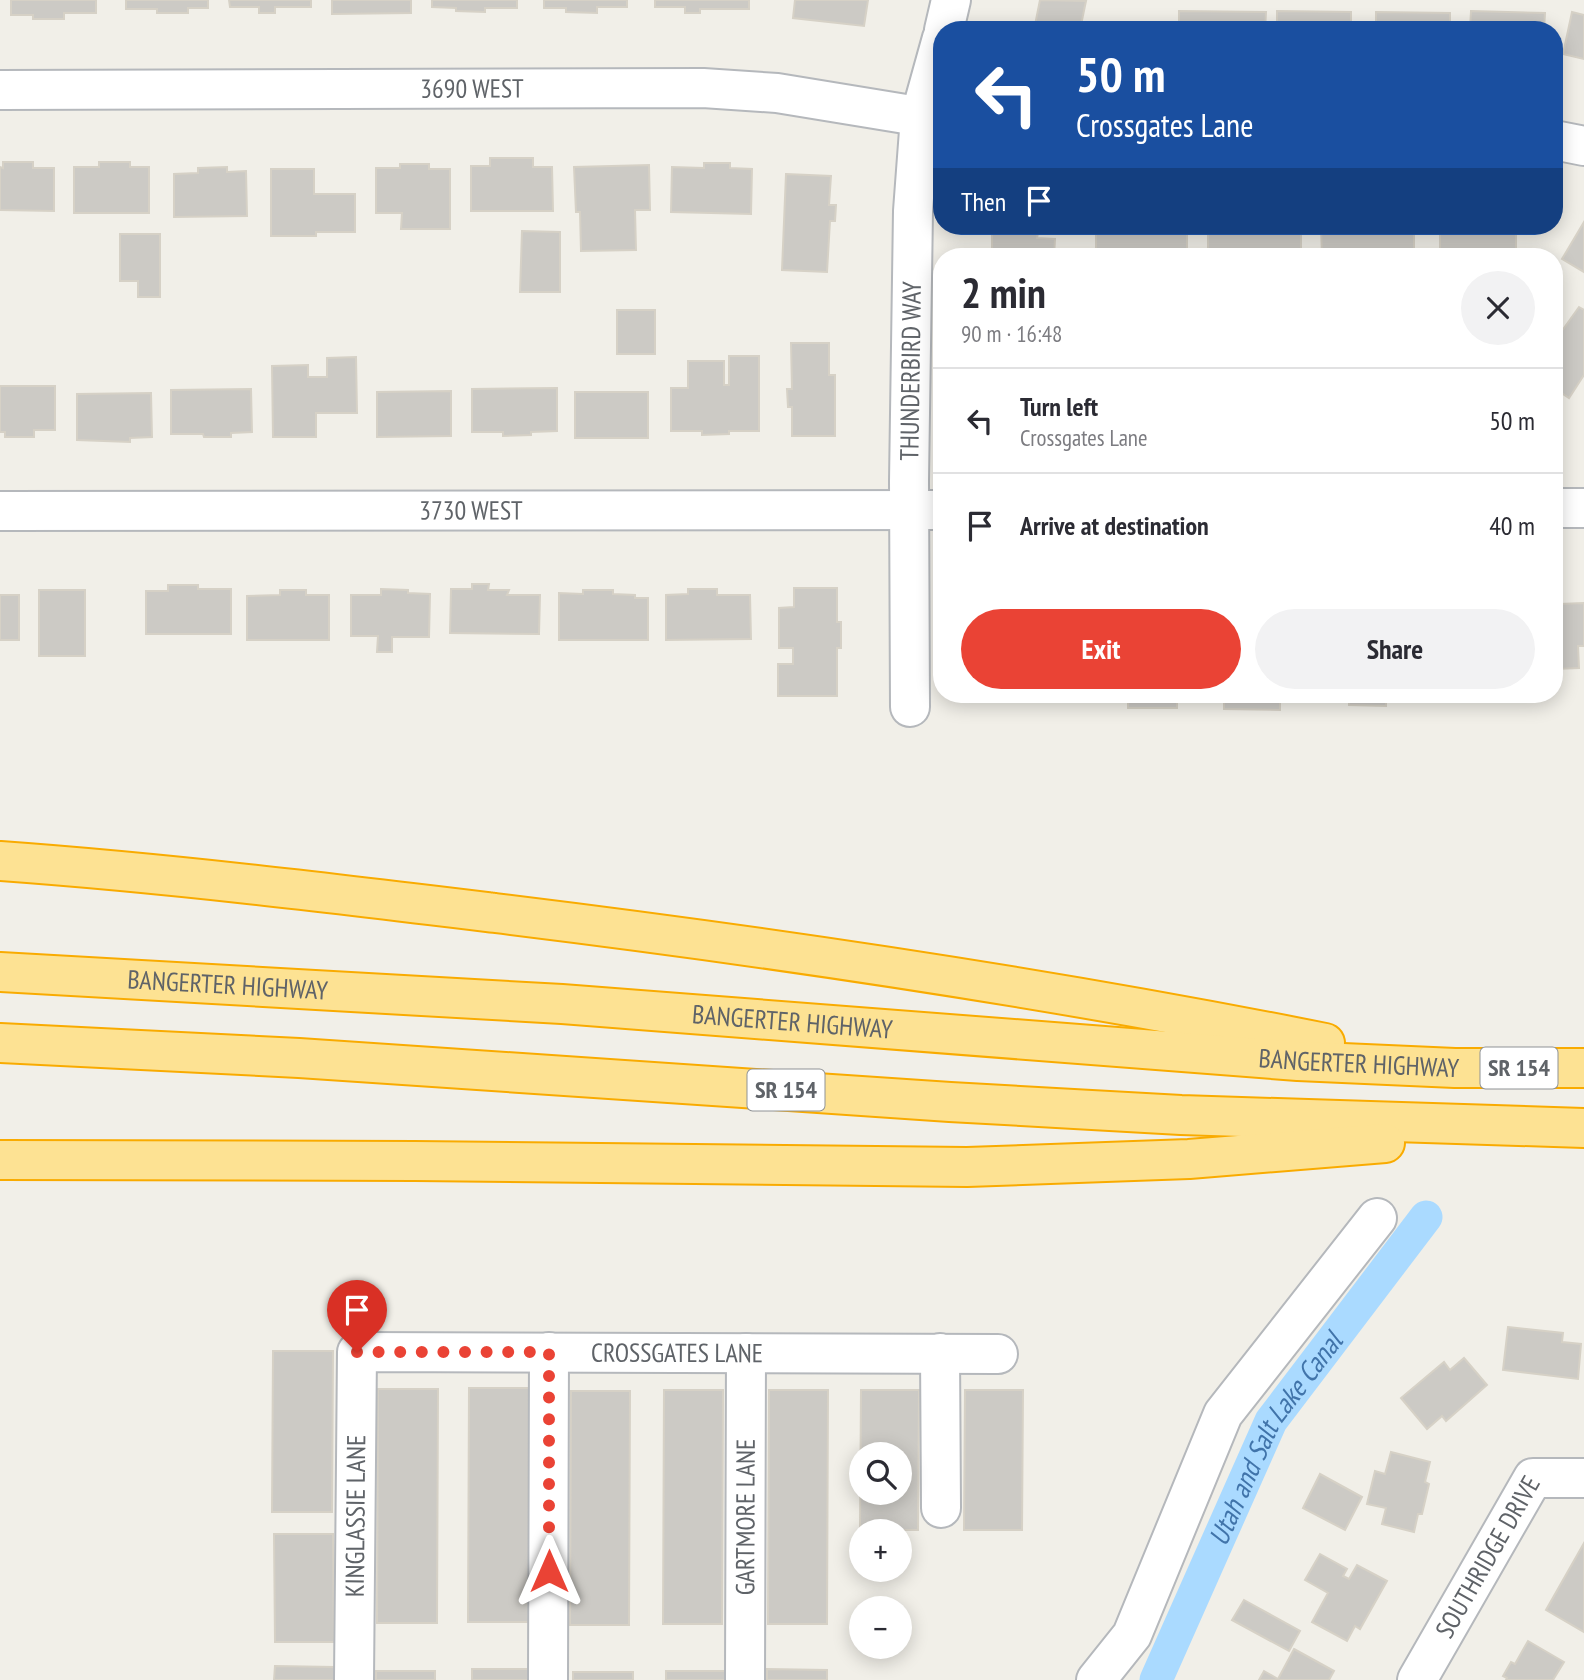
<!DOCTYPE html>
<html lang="en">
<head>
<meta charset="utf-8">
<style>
	:root { --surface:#fff; --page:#f2f2f3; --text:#2b2b33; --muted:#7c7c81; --line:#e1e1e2; --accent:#ea4335 }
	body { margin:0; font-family:"PT Sans Narrow",sans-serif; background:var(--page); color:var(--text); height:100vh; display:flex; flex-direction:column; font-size:26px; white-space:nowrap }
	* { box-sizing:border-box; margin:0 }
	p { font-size:23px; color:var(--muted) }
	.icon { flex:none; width:38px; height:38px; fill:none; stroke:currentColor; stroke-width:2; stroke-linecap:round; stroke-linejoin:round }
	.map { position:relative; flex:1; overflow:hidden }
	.panel { position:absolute; left:933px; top:248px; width:630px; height:455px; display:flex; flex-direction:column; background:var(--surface); border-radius:28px; box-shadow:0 4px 18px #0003 }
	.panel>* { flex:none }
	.guide { position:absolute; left:933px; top:21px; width:630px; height:214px; border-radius:28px; box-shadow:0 4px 18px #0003; background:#1a4fa0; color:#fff; overflow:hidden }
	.fabs { position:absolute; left:849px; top:1442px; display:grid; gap:14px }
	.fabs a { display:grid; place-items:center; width:63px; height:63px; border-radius:50%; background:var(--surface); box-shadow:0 4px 18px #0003; font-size:35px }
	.pin { position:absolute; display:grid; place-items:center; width:60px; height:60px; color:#fff; margin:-72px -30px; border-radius:50% 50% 50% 0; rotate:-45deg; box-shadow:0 0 7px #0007 }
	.pin .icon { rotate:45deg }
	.me { position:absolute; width:77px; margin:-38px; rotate:0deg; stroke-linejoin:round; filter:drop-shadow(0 0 5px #0008) }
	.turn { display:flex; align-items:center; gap:24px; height:147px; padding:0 28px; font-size:32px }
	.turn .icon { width:91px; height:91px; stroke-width:2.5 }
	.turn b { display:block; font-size:49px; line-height:60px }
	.then { display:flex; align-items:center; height:66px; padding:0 28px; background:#0003; gap:14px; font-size:26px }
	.round { display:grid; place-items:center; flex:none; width:74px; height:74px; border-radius:37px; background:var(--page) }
	.overview { display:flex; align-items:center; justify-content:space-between; height:119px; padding:0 28px }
	h1 { font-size:42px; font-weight:800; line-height:52px }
	.action { display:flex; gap:14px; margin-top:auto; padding:14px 28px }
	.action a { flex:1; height:80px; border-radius:42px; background:var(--accent); color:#fff; font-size:28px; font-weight:800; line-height:80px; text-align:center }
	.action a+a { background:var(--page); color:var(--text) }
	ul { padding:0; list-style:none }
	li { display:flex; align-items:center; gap:21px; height:105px; padding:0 28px; border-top:2px solid var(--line) }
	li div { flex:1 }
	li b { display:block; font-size:26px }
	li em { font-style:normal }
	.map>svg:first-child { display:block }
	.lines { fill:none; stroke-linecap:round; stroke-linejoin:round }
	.canal { stroke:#aadaff; stroke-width:33 }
	.building { fill:#cccac5; stroke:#d6d1c6; stroke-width:2; fill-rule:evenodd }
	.minor-casing { stroke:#b5b8bc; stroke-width:42 }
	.highway-casing { stroke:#f9ab00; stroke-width:42 }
	.minor { stroke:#fff; stroke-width:38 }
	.highway { stroke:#fde293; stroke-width:38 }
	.route { stroke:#ea4335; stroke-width:12; stroke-dasharray:0 21.6 }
	.labels { text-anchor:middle; stroke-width:7; stroke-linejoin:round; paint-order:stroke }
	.shield { fill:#fff; stroke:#8f9295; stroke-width:2 }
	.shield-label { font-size:24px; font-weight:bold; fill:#5f6368 }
	.street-label { font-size:26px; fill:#5f6368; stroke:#fff }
	.water-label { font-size:28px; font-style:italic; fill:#4174aa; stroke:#fff }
</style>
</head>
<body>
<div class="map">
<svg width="1584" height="1680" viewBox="0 0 1584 1680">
	<rect width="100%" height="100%" fill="#f1efe8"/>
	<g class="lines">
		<!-- canal -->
		<path class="canal" id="s1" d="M1156,1680l115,-259 155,-204"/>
	</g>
	<!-- building -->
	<g class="building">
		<path d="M11,0h85v13h-32v6h-31v-4h-22z"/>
		<path d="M126,0h82v8h-20v5h-31v-4h-31z"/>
		<path d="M229,0h82v7h-36v6h-16v-6h-29z"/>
		<path d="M332,0h79v13l-79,1z"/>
		<path d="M432,0h85v8h-32v4l-29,-1v-3l-24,-1z"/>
		<path d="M544,0h83v7h-30v6l-31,-1v-4h-22z"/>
		<path d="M655,0h94v9h-49v4h-15v-6h-30z"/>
		<path d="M795,0h73l-4,26 -71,-8z"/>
		<path d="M1040,0l46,1 -6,29h-46z"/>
		<path d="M1179,11l87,1 -1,18h-86z"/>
		<path d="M1277,11l74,1v18h-74z"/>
		<path d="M1471,11l74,2 -1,17h-74z"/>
		<path d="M1376,12l74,1v17h-74z"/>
		<path d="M1572,12l12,3v44l-21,-5z"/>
		<path d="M490,158h43v9h19l1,44h-82v-45h19z"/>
		<path d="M3,162h30v6h21v43l-54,-1v-43l3,1z"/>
		<path d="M99,162h31v5h19v46h-75v-46h25z"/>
		<path d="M704,163h26v5l22,1 -1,45 -80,-2 1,-45 32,1z"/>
		<path d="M400,164h29v5h21v60h-49l1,-16h-26v-45h24z"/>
		<path d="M649,165l1,45h-15l1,40 -55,1 -1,-39h-4l-2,-45z"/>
		<path d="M227,167v5l19,-1 1,45 -73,1v-43l24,-1v-5z"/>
		<path d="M271,169h43v25h41v38h-39v4h-45z"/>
		<path d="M786,174l45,2 -2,29h7l-1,16h-5l-3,51 -45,-2z"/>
		<path d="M1584,222v50l-22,-13z"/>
		<path d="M1096,226h91v31h-35v-4l-56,-1z"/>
		<rect x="1208" y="226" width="93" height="31"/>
		<path d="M1321,226h93v31h-92z"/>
		<path d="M1440,226h76v29h-32v2l-44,-2z"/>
		<path d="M522,231l38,1v60h-40z"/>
		<path d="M992,232l46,1 -1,5 18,1 -1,18h-66l4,-1z"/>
		<path d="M120,234h40v63h-22v-16h-18z"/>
		<path d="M1579,307l5,3v65l-15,23 -15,-10v-46z"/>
		<rect x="617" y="310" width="38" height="44"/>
		<path d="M791,343h38v32h6v61h-43v-29h-4l-1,-18h5z"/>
		<path d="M729,356h30v75h-30v3l-27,1v-4h-31v-43h17v-27h36v24h5z"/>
		<path d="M356,357l1,56h-41v24h-43l-1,-71 36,-1v12h19v-19z"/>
		<path d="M0,386h55v44h-21v7h-29v-5h-5z"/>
		<path d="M557,388v43l-26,1v3l-28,1v-4h-31v-43z"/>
		<path d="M251,389l1,43 -21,1v4h-27l-1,-3h-32v-44z"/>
		<path d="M451,391v45l-74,1v-45z"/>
		<rect x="575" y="392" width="73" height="46"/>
		<path d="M151,393l1,44 -22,1v4l-53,-2v-46z"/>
		<path d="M472,584h17l-1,6h21l-2,5h33l-1,39 -89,-1 1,-44h21z"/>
		<path d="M168,585h30v4h33v45h-85v-43h22z"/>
		<path d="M794,588h43v34h4v26h-4v48h-59v-32h15v-16h-14v-40l15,-1z"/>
		<path d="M381,589l27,1v3l22,1 -1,43h-37v15h-15l1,-16h-27v-41h30z"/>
		<path d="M688,589h29v6h33l1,44 -85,1v-45l22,-1z"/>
		<rect x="39" y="590" width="46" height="66"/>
		<path d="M280,590h26v5h23v45h-82v-44l33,-1z"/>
		<path d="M583,590h30v4l22,1v3h13v42h-89v-47l24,1z"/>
		<rect x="0" y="595" width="19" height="45"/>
		<path d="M1554,598h5v6l25,-1v43h-6l1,22 -25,1z"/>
		<rect x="1128" y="695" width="49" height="13"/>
		<path d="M1224,695h56v15l-56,-1z"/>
		<path d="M1349,695h37v11l-37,-1z"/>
		<path d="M1508,1327l55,6 -1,9 19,2 -3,35 -75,-9z"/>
		<path d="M273,1351h60l-1,161h-60z"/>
		<path d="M1464,1358l23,27 -41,36 -4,-5 -15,13 -26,-31 43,-36 6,8z"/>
		<path d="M469,1388h60l-1,234h-60z"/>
		<path d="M378,1389h60l-1,234h-60z"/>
		<path d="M664,1390h59l-1,234h-59z"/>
		<path d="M769,1390h59l-1,234h-59z"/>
		<path d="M861,1390h58l-1,140h-58zM861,1454h39v39h-39z"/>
		<path d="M965,1390h58l-1,140h-58z"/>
		<path d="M571,1391h59l-1,234h-59z"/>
		<path d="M1391,1452l39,10 -5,20 4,2 -7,30h-4l-4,18 -32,-8 4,-16 -19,-4 8,-33 10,3z"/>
		<path d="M1320,1474l42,23 -17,33 -42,-22z"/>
		<path d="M274,1534h59l1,108h-59z"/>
		<path d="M1584,1543v89l-38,-22z"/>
		<path d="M1320,1554l27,15 -4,7 6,3 8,-14 30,16 -27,48 -5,-3 -8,15 -35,-19 16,-29 -23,-13z"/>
		<path d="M1244,1600l56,31 -11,20 -57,-31z"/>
		<path d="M1528,1641l36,21 -11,18h-47l1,-2 -4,-2 8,-14 4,2z"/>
		<path d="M1294,1649l40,22 -5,9h-70l5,-9 14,8z"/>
		<path d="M275,1666l59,1v13h-60z"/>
		<rect x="472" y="1669" width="59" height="11"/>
		<path d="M767,1669l60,1v10h-60z"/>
		<rect x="376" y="1671" width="59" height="9"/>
		<rect x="666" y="1671" width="60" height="9"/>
		<rect x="573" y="1672" width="60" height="8"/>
	</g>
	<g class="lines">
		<defs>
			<g id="minor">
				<path d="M944,30l7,-30"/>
				<path id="s2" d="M0,90l703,-2 74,5 165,27"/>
				<path d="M1554,140l30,6"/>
				<path d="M1554,508h30"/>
				<path id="s3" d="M0,511l942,-1"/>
				<path id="s4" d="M910,707l-1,-226 4,-270 7,-94 22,-79"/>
				<path d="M940,1353l1,155"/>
				<path id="s5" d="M354,1680l3,-328 641,2"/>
				<path d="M548,1680l1,-328"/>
				<path id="s6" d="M745,1680l1,-327"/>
				<path d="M1096,1680l36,-45 91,-221 154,-196"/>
				<path id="s7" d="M1417,1680l116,-202h51"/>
			</g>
			<g id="highway">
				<path d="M0,861c166,12 330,32 495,52 278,34 555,75 830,130"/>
				<path id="s8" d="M0,972l562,32 736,57 157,7h129"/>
				<path d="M0,1043l299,15 651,44 231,13 403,13"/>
				<path d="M0,1160l415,1 552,6 222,-8 196,-16"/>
			</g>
		</defs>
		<!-- minor casing -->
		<use href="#minor" class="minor-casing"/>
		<!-- highway casing -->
		<use href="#highway" class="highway-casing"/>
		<!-- minor -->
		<use href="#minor" class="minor"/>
		<!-- highway -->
		<use href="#highway" class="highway"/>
	</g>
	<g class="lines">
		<!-- route -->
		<path class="route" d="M357,1352h192v219"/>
	</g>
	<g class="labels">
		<!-- shield labels -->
		<g class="shield">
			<rect x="1480.5" y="1047.5" width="77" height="41" rx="5"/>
			<rect x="747.5" y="1069.5" width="77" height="41" rx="5"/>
		</g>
		<g class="shield-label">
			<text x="1519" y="1076">SR 154</text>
			<text x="786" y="1098">SR 154</text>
		</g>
		<!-- street labels -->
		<g class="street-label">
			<text dy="9" stroke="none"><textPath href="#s2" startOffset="472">3690 WEST</textPath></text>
			<text dy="9" stroke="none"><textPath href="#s4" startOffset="336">THUNDERBIRD WAY</textPath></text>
			<text dy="9" stroke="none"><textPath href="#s3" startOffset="471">3730 WEST</textPath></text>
			<text dy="9" stroke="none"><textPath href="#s8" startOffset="228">BANGERTER HIGHWAY</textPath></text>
			<text dy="9" stroke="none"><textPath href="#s8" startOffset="794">BANGERTER HIGHWAY</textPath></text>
			<text dy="9" stroke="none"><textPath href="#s8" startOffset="1362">BANGERTER HIGHWAY</textPath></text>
			<text dy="9" stroke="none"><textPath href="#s5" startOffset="648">CROSSGATES LANE</textPath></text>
			<text dy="9" stroke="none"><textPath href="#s5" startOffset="164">KINGLASSIE LANE</textPath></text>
			<text dy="9" stroke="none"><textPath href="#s6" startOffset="163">GARTMORE LANE</textPath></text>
			<text dy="9" stroke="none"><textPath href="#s7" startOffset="142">SOUTHRIDGE DRIVE</textPath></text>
		</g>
		<!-- water labels -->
		<g class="water-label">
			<text dy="10" stroke="none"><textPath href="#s1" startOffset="270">Utah and Salt Lake Canal</textPath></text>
		</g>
	</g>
</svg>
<div class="fabs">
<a><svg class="icon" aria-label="search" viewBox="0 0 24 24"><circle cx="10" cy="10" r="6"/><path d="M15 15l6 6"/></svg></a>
<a>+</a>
<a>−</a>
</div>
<div class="pin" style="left:357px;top:1352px;background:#d93025"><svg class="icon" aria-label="arrive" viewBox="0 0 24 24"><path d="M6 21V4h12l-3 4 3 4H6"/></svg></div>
<svg class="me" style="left:549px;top:1571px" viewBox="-20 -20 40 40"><path d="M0-17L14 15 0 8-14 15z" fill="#ea4335" stroke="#fff" stroke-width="4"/></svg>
<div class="guide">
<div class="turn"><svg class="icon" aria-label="left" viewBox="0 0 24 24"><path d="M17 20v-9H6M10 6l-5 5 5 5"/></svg><div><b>50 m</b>Crossgates Lane</div></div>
<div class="then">Then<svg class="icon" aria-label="arrive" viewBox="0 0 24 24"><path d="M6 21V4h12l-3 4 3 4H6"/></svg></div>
</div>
<section class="panel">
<div class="overview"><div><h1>2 min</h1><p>90 m · 16:48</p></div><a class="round"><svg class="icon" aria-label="close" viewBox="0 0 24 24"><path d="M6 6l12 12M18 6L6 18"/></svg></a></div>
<ul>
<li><svg class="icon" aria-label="left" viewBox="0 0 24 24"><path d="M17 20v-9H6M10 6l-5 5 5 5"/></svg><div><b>Turn left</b><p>Crossgates Lane</p></div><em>50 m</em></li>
<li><svg class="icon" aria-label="arrive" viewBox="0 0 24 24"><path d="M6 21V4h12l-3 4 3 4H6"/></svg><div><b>Arrive at destination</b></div><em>40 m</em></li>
</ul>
<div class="action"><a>Exit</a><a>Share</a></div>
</section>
</div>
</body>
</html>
